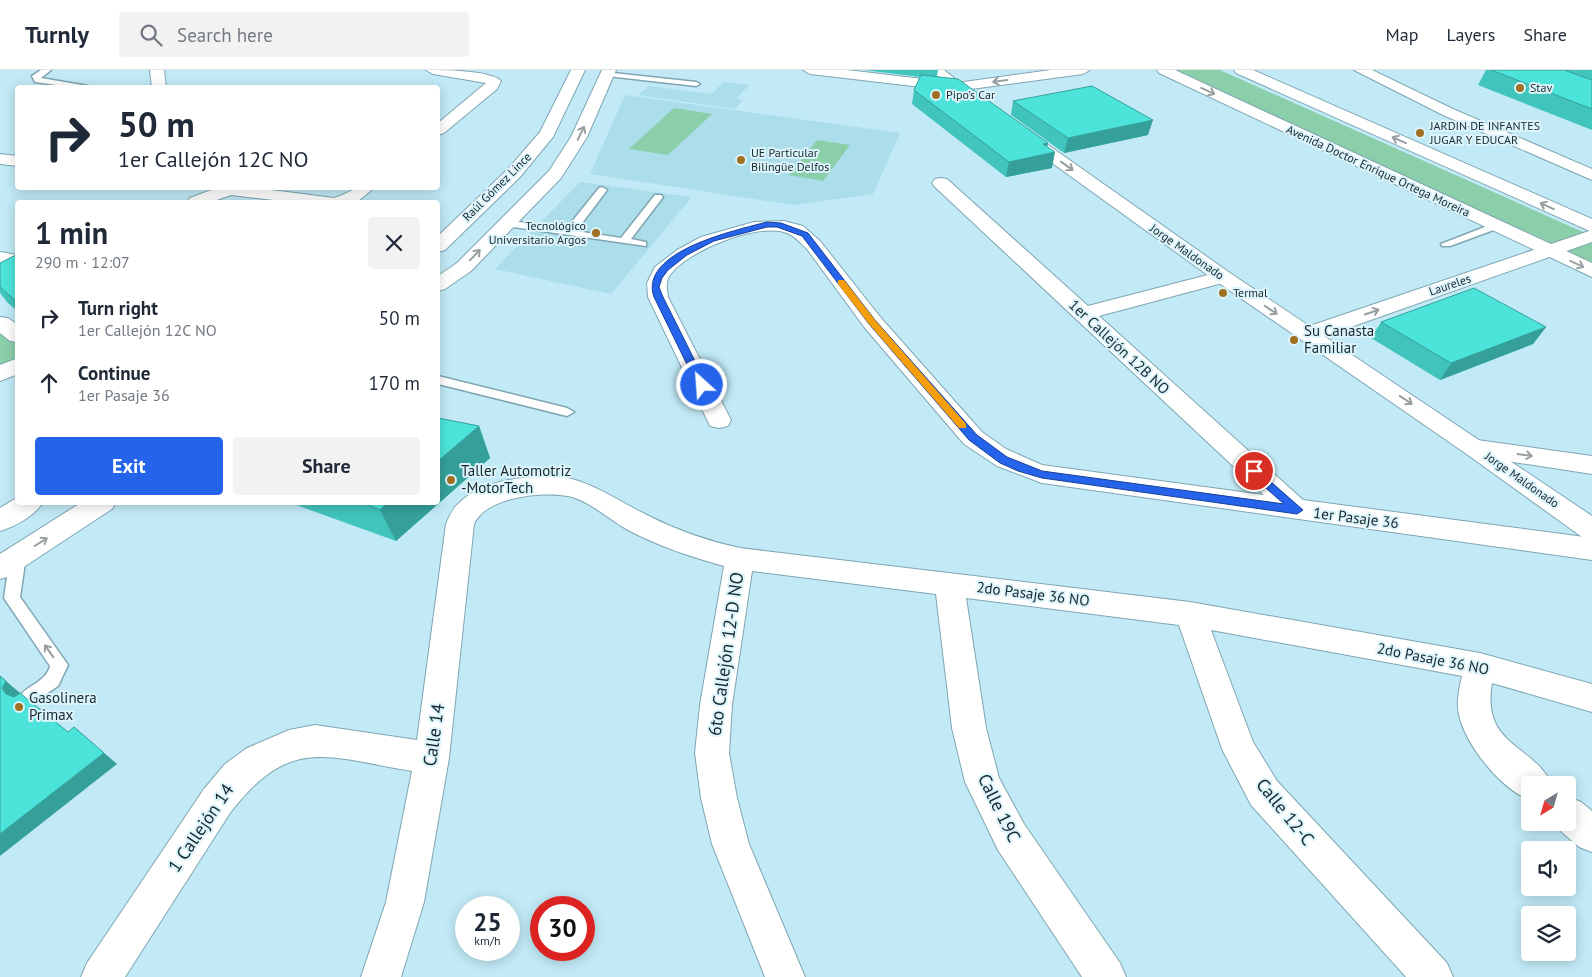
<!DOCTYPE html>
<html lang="en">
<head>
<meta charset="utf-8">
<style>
	:root { --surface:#fff; --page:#f2f2f3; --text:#1f2937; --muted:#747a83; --line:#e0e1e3; --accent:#2563eb }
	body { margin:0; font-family:"PT Sans",sans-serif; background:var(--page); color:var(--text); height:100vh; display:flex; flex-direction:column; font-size:19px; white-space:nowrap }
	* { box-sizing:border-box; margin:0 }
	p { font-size:16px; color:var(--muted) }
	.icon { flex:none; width:28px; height:28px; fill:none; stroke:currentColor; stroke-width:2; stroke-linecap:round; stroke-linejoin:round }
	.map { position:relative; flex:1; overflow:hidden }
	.sheet { position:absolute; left:15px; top:130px; width:425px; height:305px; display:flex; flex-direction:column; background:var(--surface); border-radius:5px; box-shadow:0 2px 12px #0003 }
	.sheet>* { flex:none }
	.top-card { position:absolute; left:15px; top:15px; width:425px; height:105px; border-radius:5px; box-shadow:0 2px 12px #0003; background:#fff; color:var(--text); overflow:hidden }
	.needle { width:32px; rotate:217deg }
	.tools { position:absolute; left:1521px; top:706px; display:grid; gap:10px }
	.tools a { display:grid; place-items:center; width:55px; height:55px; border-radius:5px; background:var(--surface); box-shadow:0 2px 12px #0003; font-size:25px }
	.speed { position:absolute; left:455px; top:826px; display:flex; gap:10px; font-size:25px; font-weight:700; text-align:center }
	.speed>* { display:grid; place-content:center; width:65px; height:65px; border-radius:50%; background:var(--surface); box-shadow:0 2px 12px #0003; line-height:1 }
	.speed small { font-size:12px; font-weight:400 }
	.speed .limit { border:8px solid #d22; background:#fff; color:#111 }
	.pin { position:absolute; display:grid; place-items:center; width:42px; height:42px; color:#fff; margin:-21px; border:2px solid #fff; border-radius:50%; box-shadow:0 1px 5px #0007 }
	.me { position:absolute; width:55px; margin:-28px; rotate:334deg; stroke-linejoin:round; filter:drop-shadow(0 0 4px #0008) }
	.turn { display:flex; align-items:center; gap:18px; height:105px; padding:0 20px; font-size:22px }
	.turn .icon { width:65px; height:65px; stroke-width:2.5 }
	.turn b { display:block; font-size:35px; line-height:42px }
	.round { display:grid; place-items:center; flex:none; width:52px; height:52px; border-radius:5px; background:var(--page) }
	.overview { display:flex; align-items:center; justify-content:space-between; height:85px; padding:0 20px }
	h1 { font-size:30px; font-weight:700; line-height:38px }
	.action { display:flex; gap:10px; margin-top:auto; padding:10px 20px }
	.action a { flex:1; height:58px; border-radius:5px; background:var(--accent); color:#fff; font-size:20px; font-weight:700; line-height:58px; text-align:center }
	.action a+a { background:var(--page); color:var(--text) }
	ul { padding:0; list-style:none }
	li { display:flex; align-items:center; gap:15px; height:65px; padding:0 20px }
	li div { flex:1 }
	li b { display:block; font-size:19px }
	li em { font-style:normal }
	header { display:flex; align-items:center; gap:30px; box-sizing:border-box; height:70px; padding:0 25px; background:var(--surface); border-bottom:1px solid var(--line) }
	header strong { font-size:24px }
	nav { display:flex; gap:28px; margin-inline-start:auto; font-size:18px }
	.search { width:350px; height:45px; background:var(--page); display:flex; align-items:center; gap:12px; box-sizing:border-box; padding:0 18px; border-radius:5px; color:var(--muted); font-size:19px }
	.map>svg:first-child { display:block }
	.built { fill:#abddeb }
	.green { fill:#8bceaa }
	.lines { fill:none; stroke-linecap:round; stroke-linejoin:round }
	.lane-casing { stroke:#7fa6b2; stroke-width:3 }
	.street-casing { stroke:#7fa6b2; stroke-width:2 }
	.secondary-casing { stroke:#7fa6b2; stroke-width:2 }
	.lane { fill:#fff; fill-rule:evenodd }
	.street { fill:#fff; fill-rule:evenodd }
	.secondary { fill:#fff; fill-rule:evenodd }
	.wall { fill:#41c4bb }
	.shaded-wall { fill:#35a099 }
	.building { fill:#4ce4da; stroke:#35a099 }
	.oneway { stroke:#989fa1 }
	.route { fill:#2563eb; stroke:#184099 }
	.slow { fill:#f59e0b }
	.poi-dot { fill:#9f6f23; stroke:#dcf4fb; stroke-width:2 }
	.labels { text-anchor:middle; stroke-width:4; stroke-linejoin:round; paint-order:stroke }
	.far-poi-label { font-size:12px; fill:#19292e; stroke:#dcf4fb; text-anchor:start }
	.far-street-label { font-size:12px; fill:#19292e; stroke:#dcf4fb }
	.poi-label { font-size:15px; fill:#19292e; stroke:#dcf4fb; text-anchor:start }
	.street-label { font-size:15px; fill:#19292e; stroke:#dcf4fb }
	.near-street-label { font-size:18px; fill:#19292e; stroke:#dcf4fb }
</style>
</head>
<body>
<header>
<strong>Turnly</strong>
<div class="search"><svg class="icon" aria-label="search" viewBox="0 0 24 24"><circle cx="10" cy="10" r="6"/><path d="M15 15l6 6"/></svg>Search here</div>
<nav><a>Map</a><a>Layers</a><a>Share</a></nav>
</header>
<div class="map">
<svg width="1592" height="907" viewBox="0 0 1592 907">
	<rect width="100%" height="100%" fill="#c1eaf6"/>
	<!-- built -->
	<g class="built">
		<path d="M724,12l25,3 -13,14 7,1 -8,9 -97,-14 11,-9 62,8z"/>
		<path d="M625,25l275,38 -27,61 -80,11 -203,-31z"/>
		<path d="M580,112l112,15 -81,97 -116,-25z"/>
	</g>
	<!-- green -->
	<g class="green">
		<path d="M1177,0h43l372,166v29z"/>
		<path d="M674,38l38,6 -44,41 -39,-6z"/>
		<path d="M817,70l33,5 -27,36 -34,-6z"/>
		<path d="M0,256l18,13 -1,26 -17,9z"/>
	</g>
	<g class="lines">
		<defs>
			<g id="lane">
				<path d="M41,0h10l-10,8 47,8 -11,2 -42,-6 -3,-6z"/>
				<path d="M604,2l92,10 4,2 -4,2 -89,-10h-3z"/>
				<path d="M602,117l5,3 -31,41 45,7 34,-43h6l2,2 -32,42 15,3v4l-139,-20 -5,-3 5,-3 59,9 33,-41z"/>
				<path d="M1495,153l5,3 -1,2 -49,18h-8l-1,-2z"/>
				<path d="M438,306l129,32 7,4 -7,4 -129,-32z"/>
				<path d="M18,480l5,2 3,4 -6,41 48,68 -10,21 -31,21 -6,-3 -3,-5c7,-14 28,-16 32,-33l-46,-68 6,-42 3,-4z"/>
			</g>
			<g id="street">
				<path d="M150,0h14l2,18h-14z"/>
				<path d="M426,0c17,0 64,0 75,11l-4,8 -53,44 -6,2v-12l48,-40 -53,-9z"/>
				<path d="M803,0h44l109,13 95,-13h39l-7,4 -127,17 -146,-17z"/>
				<path d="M1354,0h18l81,39 139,60v11l-149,-65z"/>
				<path d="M0,84l18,2v10l-18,-2z"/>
				<path d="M941,108l6,1 141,127 135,-35 7,2 3,4 -3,4 -131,35 204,184 289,38v22l-550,-77 -45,-17 -33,-22 -99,-116 -58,-79c-6,-5 -11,-12 -18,-15 -28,-14 -102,17 -119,41 -5,7 -3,14 -2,22l63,123 -3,6 -9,2 -9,-2 -62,-129 -1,-14 8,-16 22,-17 24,-13 53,-15 30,-1 19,5 17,15 61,77 101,114 24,17 36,16 222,30 -329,-308 -3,-4 3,-4z"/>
				<path d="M210,118h46l78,10c18,-5 19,-13 40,-10l-17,14h-66l-60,-7 -20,7h-24l3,-4 21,-8z"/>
				<path d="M1592,160v12l-275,97 -8,2 -8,-2 -3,-5 3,-5z"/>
				<path d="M0,182l18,3v12l-18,-3z"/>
				<path d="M0,247l8,1 10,7v17l-8,-1 -10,-8z"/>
				<path d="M18,288v16l-18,7v-16z"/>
				<path d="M1477,370l115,16v18l-124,-19 -4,-6 4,-6z"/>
				<path d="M557,406c36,5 60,25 92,40 29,15 59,25 91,32l450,54 290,51 112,31v28l-100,-29c-11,64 41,60 60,102h-22v15c-29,-11 -64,-54 -71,-85 -3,-13 0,-26 3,-39l-251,-46 42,112 24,39 170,182 6,14h-47l-155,-172 -29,-56 -43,-124 -213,-27 20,130 13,50 25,46 96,139 6,14h-44l-84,-127 -33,-68 -13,-54 -16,-134 -184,-23 -20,134 -3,48 8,45 12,46 56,133h-40l-53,-133 -11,-46 -6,-45 5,-48 24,-139c-33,-9 -66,-20 -96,-36 -20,-11 -38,-29 -60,-34 -26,-5 -82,1 -94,28l-25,234 -25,144 -23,75h-40l25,-75 26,-131c-86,-14 -122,-36 -182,42l-105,164h-44l6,-14 117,-174 21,-25 22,-16 42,-18 26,-5 102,15 29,-216c3,-7 6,-15 12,-20 23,-24 68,-28 99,-28z"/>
				<path d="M1568,727l13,5 11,9v41l-13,-5 -24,-21 -1,-4h14z"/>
			</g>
			<g id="secondary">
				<path d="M571,0h14l-32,67 -33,40 -75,73 -7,2v-16l70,-67 32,-37z"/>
				<path d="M602,0h14l-29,67 -26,41 -90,93 -26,18 -7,2v-15l19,-13 92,-92 22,-34z"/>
				<path d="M928,0h16l36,29 -7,4 -5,-1z"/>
				<path d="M1157,0h18l417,193v14l-433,-204z"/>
				<path d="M1234,0h19l339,149v13l-356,-159z"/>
				<path d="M1025,61l6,2 199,140 362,243v24l-10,-3 -114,-82 -252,-174 -197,-142 -2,-3 2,-3z"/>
				<path d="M18,427v5h25c-8,14 -29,25 -43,29v-23z"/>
				<path d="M82,432h34l-4,7 -102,67 -10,3v-25z"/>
			</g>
		</defs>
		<!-- lane casing -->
		<use href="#lane" class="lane-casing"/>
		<!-- street casing -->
		<use href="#street" class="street-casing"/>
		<!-- secondary casing -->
		<use href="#secondary" class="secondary-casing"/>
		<!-- lane -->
		<use href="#lane" class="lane"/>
		<!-- street -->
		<use href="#street" class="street"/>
		<!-- secondary -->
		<use href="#secondary" class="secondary"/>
	</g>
	<!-- wall -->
	<g class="wall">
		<path d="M864,0h74l-1,6 111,67 -1,4 5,21 -46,9 -94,-73 2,-14 6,-13z"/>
		<path d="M1486,0h106v60l-114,-45z"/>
		<path d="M1013,31l135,34 -84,18 -53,-38z"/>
		<path d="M18,184v58l-11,-10 -7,-9v-30z"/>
		<path d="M1381,252l165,5 -13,17 -93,36 -69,-42z"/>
		<path d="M479,356l11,32 -94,83 -108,-39h150z"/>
	</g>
	<!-- shaded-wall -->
	<g class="shaded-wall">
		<path d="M1153,50l-5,15 -84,18 4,-15z"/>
		<path d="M1048,73l-3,11 10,-2 -3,16 -46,9 3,-15 34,-18z"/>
		<path d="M1546,257l-13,17 -93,36 11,-17z"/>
		<path d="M479,356l11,32 -94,83 -16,-31 8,-8h50v-41z"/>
		<path d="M0,606l20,17 -4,7 -10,-6 -4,-6z"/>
		<path d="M74,657l43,37 -117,92v-22z"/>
	</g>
	<!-- building -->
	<g class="building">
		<path d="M1491,0h73l28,10v29z"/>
		<path d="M921,5l37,4 90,64 -5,1 12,8 -46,10 -95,-72z"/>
		<path d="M1092,16l61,34 -85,18 -55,-37z"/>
		<path d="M18,184v49l-18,-16v-24z"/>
		<path d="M1474,218l72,39 -95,36 -70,-41z"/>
		<path d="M438,348l41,8 -41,35z"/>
		<path d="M360,432h28l-8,8z"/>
		<path d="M0,606l6,5 -4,7 4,6 8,3 6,-4 48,39 6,-5 30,26 -104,81z"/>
	</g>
	<!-- one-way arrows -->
	<defs><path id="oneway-shaft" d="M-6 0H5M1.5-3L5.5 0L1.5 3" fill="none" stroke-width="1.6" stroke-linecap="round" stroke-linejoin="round" transform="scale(1.25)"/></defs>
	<g class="oneway">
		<use href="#oneway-shaft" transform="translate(1000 11) rotate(173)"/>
		<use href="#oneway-shaft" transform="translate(1208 21) rotate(25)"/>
		<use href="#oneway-shaft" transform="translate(581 63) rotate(-64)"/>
		<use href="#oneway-shaft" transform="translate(1399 70) rotate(-156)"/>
		<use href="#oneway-shaft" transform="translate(1067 96) rotate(36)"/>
		<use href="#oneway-shaft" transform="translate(1547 136) rotate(-156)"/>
		<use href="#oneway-shaft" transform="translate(475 185) rotate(-46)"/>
		<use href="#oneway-shaft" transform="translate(1577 194) rotate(25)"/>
		<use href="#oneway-shaft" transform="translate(1271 240) rotate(34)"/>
		<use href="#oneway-shaft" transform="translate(1372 242) rotate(-19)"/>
		<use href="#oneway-shaft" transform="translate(1406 330) rotate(34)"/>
		<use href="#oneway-shaft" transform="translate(1525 385) rotate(8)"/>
		<use href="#oneway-shaft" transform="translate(41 472) rotate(-32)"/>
		<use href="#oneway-shaft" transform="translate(49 581) rotate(-125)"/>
	</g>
	<!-- route -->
	<path class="route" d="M767,152l14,1 27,10 67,87 102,115 30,22 35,14 242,33 -34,-30v-6l4,-1 49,43 -6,4 -255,-36 -24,-7 -18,-8 -31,-23 -100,-116 -67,-88 -25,-9h-10l-53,14 -27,14 -19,15 -6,8 -3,9 4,10 44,88 -9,2 -44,-90c-16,-46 83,-67 113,-75z"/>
	<!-- slow -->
	<path class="slow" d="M838,210h6l31,40 91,104v4h-7l-90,-104 -31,-40z"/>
	<!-- markers -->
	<g class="poi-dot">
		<circle cx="1520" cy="18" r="5"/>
		<circle cx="936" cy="25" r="5"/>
		<circle cx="1420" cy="63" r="5"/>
		<circle cx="741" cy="90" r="5"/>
		<circle cx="596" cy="163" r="5"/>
		<circle cx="1223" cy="223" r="5"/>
		<circle cx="1294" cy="270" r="5"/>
		<circle cx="451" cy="410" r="5"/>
		<circle cx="19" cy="637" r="5"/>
	</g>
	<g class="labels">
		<!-- far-poi labels -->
		<g class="far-poi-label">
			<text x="1530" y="22">Stav</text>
			<text x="946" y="29">Pipo's Car</text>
			<text x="1430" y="60">JARDIN DE INFANTES<tspan x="1430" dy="14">JUGAR Y EDUCAR</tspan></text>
			<text x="751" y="87">UE Particular<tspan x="751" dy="14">Bilingüe Delfos</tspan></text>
			<text x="586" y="160" text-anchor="end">Tecnológico<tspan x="586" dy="14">Universitario Argos</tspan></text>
			<text x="1233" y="227">Termal</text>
		</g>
		<!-- far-street labels -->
		<g class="far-street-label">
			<text transform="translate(1378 101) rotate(25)" y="4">Avenida Doctor Enrique Ortega Moreira</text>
			<text transform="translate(497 117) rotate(-45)" y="4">Raúl Gómez Lince</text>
			<text transform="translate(1187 182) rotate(35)" y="4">Jorge Maldonado</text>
			<text transform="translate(1450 215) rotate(-19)" y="4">Laureles</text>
			<text transform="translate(1522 410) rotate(35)" y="4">Jorge Maldonado</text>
		</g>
		<!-- poi labels -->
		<g class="poi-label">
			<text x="1304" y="266">Su Canasta<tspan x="1304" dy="17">Familiar</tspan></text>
			<text x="461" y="406">Taller Automotriz<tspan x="461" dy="17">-MotorTech</tspan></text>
			<text x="29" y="633">Gasolinera<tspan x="29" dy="17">Primax</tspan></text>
		</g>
		<!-- street labels -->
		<g class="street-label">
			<text transform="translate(1119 277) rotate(43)" y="5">1er Callejón 12B NO</text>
			<text transform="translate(1356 448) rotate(7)" y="5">1er Pasaje 36</text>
			<text transform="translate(1033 524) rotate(7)" y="5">2do Pasaje 36 NO</text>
			<text transform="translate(1433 589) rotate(11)" y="5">2do Pasaje 36 NO</text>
		</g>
		<!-- near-street labels -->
		<g class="near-street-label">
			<text transform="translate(726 584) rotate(-82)" y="6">6to Callejón 12-D NO</text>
			<text transform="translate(434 665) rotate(-82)" y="6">Calle 14</text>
			<text transform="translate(999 738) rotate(64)" y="6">Calle 19C</text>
			<text transform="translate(1285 742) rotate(51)" y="6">Calle 12-C</text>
			<text transform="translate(201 758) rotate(-56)" y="6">1 Callejón 14</text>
		</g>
	</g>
</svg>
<div class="tools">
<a><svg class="needle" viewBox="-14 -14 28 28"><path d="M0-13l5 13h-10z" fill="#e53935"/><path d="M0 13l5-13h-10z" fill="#747a83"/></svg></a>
<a><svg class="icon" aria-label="sound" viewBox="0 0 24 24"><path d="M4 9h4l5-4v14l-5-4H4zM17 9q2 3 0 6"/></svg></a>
<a><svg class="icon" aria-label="layers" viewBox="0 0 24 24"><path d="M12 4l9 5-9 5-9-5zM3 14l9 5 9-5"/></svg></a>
</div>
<div class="speed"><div>25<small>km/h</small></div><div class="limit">30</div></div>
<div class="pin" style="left:1254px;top:401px;background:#d93025"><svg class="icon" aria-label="arrive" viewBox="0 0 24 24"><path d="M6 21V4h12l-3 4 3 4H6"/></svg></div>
<svg class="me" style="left:702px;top:315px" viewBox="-20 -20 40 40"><circle r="17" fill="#2563eb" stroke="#fff" stroke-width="3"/><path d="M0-11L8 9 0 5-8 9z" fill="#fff"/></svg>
<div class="top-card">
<div class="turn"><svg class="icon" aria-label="right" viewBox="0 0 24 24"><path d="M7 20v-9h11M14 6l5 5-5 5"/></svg><div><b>50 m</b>1er Callejón 12C NO</div></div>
</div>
<section class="sheet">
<div class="overview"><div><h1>1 min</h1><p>290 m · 12:07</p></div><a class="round"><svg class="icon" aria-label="close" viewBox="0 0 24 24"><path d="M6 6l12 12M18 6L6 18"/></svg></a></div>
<ul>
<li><svg class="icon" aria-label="right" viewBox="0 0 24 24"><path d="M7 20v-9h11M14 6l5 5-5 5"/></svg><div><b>Turn right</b><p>1er Callejón 12C NO</p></div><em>50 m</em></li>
<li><svg class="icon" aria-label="ahead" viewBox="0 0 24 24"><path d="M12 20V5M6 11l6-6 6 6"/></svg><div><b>Continue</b><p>1er Pasaje 36</p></div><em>170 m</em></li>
</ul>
<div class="action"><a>Exit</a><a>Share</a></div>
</section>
</div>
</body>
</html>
